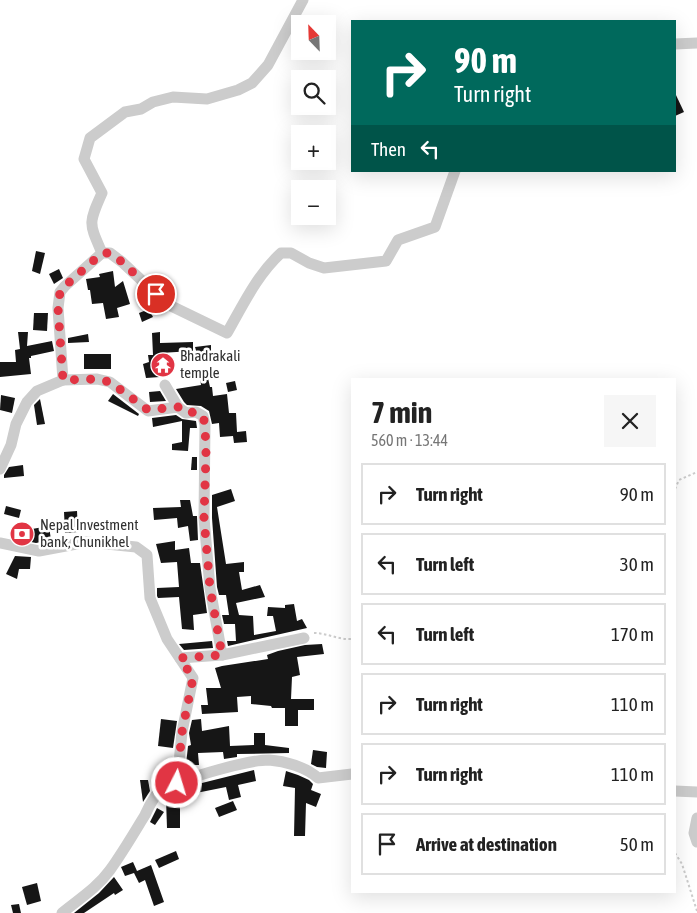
<!DOCTYPE html>
<html lang="en">
<head>
<meta charset="utf-8">
<style>
	:root { --surface:#fff; --page:#f6f6f6; --text:#222; --muted:#767676; --line:#e0e0e0 }
	body { margin:0; font-family:"Asap Condensed",sans-serif; background:var(--page); color:var(--text); height:100vh; display:flex; flex-direction:column; font-size:19px; white-space:nowrap }
	* { box-sizing:border-box; margin:0 }
	p { font-size:16px; color:var(--muted) }
	.icon { flex:none; width:28px; height:28px; fill:none; stroke:currentColor; stroke-width:2; stroke-linecap:round; stroke-linejoin:round }
	.map { position:relative; flex:1; overflow:hidden }
	.details { position:absolute; left:351px; top:378px; width:325px; height:515px; display:flex; flex-direction:column; background:var(--surface); border-radius:0px; box-shadow:0 5px 20px #0002 }
	.details>* { flex:none }
	.banner { position:absolute; left:351px; top:20px; width:325px; height:152px; border-radius:0px; box-shadow:0 5px 20px #0002; background:#00695c; color:#fff; overflow:hidden }
	.needle { width:32px; rotate:337deg }
	.buttons { position:absolute; left:291px; top:15px; display:grid; gap:10px }
	.buttons a { display:grid; place-items:center; width:45px; height:45px; border-radius:0px; background:var(--surface); box-shadow:0 5px 20px #0002; font-size:25px }
	.pin { position:absolute; display:grid; place-items:center; width:42px; height:42px; color:#fff; margin:-21px; border:2px solid #fff; border-radius:50%; box-shadow:0 1px 5px #0007 }
	.me { position:absolute; width:55px; margin:-28px; rotate:5deg; stroke-linejoin:round; filter:drop-shadow(0 0 4px #0008) }
	.turn { display:flex; align-items:center; gap:18px; height:105px; padding:0 20px; font-size:22px }
	.turn .icon { width:65px; height:65px; stroke-width:2.5 }
	.turn b { display:block; font-size:35px; line-height:42px }
	.then { display:flex; align-items:center; height:48px; padding:0 20px; background:#0003; gap:10px; font-size:19px }
	.round { display:grid; place-items:center; flex:none; width:52px; height:52px; border-radius:0px; background:var(--page) }
	.overview { display:flex; align-items:center; justify-content:space-between; height:85px; padding:0 20px }
	h1 { font-size:30px; font-weight:700; line-height:38px }
	ul { padding:0; list-style:none }
	li { display:flex; align-items:center; gap:15px; height:62px; margin:0 10px 8px; padding:0 10px; border:2px solid var(--line); border-radius:0px }
	li div { flex:1 }
	li b { display:block; font-size:19px }
	li em { font-style:normal }
	.map>svg:first-child { display:block }
	.building { fill:#161616 }
	.lines { fill:none; stroke-linecap:round; stroke-linejoin:round }
	.path { stroke:#ccc; stroke-width:2; stroke-dasharray:2.5 2.5; stroke-linecap:butt }
	.street { stroke:#ccc; stroke-width:11 }
	.route { stroke:#e13544; stroke-width:9; stroke-dasharray:0 16.2 }
	.labels { text-anchor:middle; stroke-width:5; stroke-linejoin:round; paint-order:stroke }
	.poi-label { font-size:15px; fill:#2f2f2f; stroke:#fff; text-anchor:start }
</style>
</head>
<body>
<div class="map">
<svg width="697" height="913" viewBox="0 0 697 913">
	<rect width="100%" height="100%" fill="#fff"/>
	<!-- building -->
	<g class="building">
		<path d="M300,35v21l-9,-15z"/>
		<path d="M675,93l9,19 -9,4z"/>
		<path d="M36,251l9,2 -5,21 -8,-3z"/>
		<path d="M59,269l4,9 -9,6 -5,-10z"/>
		<path d="M113,271l2,16 8,-6 7,23 -13,4 2,9 -13,2 -3,-16 -11,1 -2,-14h-2l-2,-11 14,-2 -1,-3z"/>
		<path d="M149,309l4,8 -11,5 -3,-9z"/>
		<path d="M34,313h14l-1,18 -14,-1z"/>
		<path d="M18,332h10l-1,14 25,-5 2,10 -23,5v2h-2l2,16 -31,3v-15h16l-1,-12 5,-1z"/>
		<path d="M160,332v11l33,-1v9l-33,2v24l-14,1 -3,-14 6,-2 -1,-7h5l-1,-22z"/>
		<path d="M88,334l1,8 -21,1v-5z"/>
		<path d="M211,345v9l-13,3 -3,-10z"/>
		<rect x="84" y="354" width="27" height="15"/>
		<path d="M199,369h7l4,18h2l1,9 14,-2 2,19h7l1,19 9,-1 1,11 -13,1 -1,-7 -13,1 -1,-14 -7,1 -3,-13 -8,-5 -14,-1 -3,-3 -8,-13 25,-4z"/>
		<path d="M235,381l2,9 -9,2 -2,-9z"/>
		<path d="M160,391l6,10 -16,1 -1,-10z"/>
		<path d="M113,394l26,20 -1,2 -30,-15z"/>
		<path d="M1,395l14,3 -3,15 -12,-3z"/>
		<path d="M40,399l5,25 -8,1 -3,-20z"/>
		<path d="M176,415l6,4 14,2 1,7h-7l-2,23 -16,-1v-6l10,-2v-21l-29,6 -1,-9z"/>
		<path d="M192,457h5v13h-6z"/>
		<path d="M23,465l1,11 -20,2v-3l5,-8z"/>
		<path d="M231,489l4,12 -18,6 9,57 18,-2v10h-5l3,18 18,-5 5,12 -29,6 3,12 14,1 1,19 22,-4 -3,-15h-6l1,-9 17,1v-3l9,-1 3,17 5,-2 5,9 -79,18 -1,-5h9l-1,-17h-11l-2,-9h7l-3,-20h-7l-2,-8 -5,-69v-23z"/>
		<path d="M180,500h10l3,16h4l1,24 -8,1 -2,-15 -10,2 -1,-10 -23,2 -1,-12 28,-1z"/>
		<path d="M6,506l15,4 -2,8 -15,-4z"/>
		<path d="M77,511l1,21 -13,1 -1,-21z"/>
		<path d="M49,526l2,14 -15,3 -20,-4 1,-12 15,2z"/>
		<path d="M175,541v9l14,-2 2,15h9l7,50 -14,2 1,15 -12,-1 -3,-32 -21,1 -1,-2v-8l22,-1 -2,-25 -16,1 -5,-19z"/>
		<path d="M15,556l16,1 -1,12h-11l-2,10 -11,-5z"/>
		<path d="M212,641l1,7 -29,2 -5,-6z"/>
		<path d="M322,644l2,10 -27,3 3,18 -8,2 -1,22h23v11h-16v16h-13v-18h-13l-1,-2 -20,-2v-8l-14,1 1,15 -36,2 -1,-9h7l-2,-17h15l-6,-20 7,-2 46,-7 -1,-4 11,-4 27,-6z"/>
		<path d="M161,719l16,2 -4,27 -15,-2z"/>
		<path d="M201,719l1,12 27,-5 1,20 24,-1v-12h11v12l24,3v5l-52,1v3l-13,2 -1,-7 -25,1 1,12h-13l2,-19 3,-1 -2,-12 3,-13z"/>
		<path d="M313,750l14,2 -1,16 -9,-1 -6,-3z"/>
		<path d="M254,770l2,11 -18,4 3,12 -12,3 -3,-13 -45,9 -1,-6 14,-5z"/>
		<path d="M286,771l12,4 11,5 4,4 -2,6 10,4 -5,13 -10,-4 -1,33h-11l1,-48 -12,-2z"/>
		<path d="M163,772l7,1v5l-8,3z"/>
		<path d="M140,780h8l2,11 -7,11z"/>
		<path d="M178,797l2,12v19h-13l-1,-29z"/>
		<path d="M233,801l4,9 -18,7 -4,-9z"/>
		<path d="M157,808l7,4 -9,13 -5,-3z"/>
		<path d="M176,851l3,8 -20,9 -4,-8z"/>
		<path d="M133,862l4,9 14,-6 13,37 -10,4 -9,-26 -6,3 -5,-10 -9,3 -4,-9z"/>
		<path d="M114,877l9,13 -8,5 -1,-2 -30,20h-10l25,-20z"/>
		<path d="M37,883l4,18 -14,4 -5,-18z"/>
		<path d="M19,904l2,9h-8l-2,-8z"/>
	</g>
	<g class="lines">
		<!-- path -->
		<g class="path">
			<path d="M675,489l4,-9 18,-8"/>
			<path d="M314,633c13,0 25,7 38,6"/>
			<path d="M675,853l7,11 15,47"/>
		</g>
		<!-- street -->
		<g class="street">
			<path d="M675,44l22,-1"/>
			<path d="M102,253c-13,-30 -14,-29 0,-60l-18,-34 6,-21 35,-26 16,-3 12,-7 20,-5 34,2 31,-9 14,-7 16,-18 35,-65"/>
			<path d="M63,380l34,-1 13,3 38,29 30,-4"/>
			<path d="M165,385l13,22 8,6 10,-1 7,4 2,9 -1,93 6,70 12,67"/>
			<path d="M0,469l11,-24 5,-21 11,-22 10,-11 26,-11 -5,-72 2,-16 5,-6 37,-33h8l12,9 45,42 60,29c16,-28 30,-58 54,-80h10l18,10 15,5 62,-7 12,-21 37,-13 20,-56"/>
			<path d="M0,543l39,8 48,-9 49,5 11,8 3,43 17,41 26,39 -11,54 -5,51"/>
			<path d="M180,658l42,-3 82,-17"/>
			<path d="M675,791l22,1"/>
			<path d="M697,818l-3,15 3,9"/>
			<path d="M62,913c17,-14 35,-25 48,-43 13,-18 24,-37 35,-55 3,-7 7,-14 11,-20 12,-14 93,-35 113,-35 16,1 37,7 49,18l34,-4"/>
		</g>
	</g>
	<g class="lines">
		<!-- route -->
		<path class="route" d="M156,294l-34,-32 -12,-9h-8l-37,33 -5,6 -2,16 5,72 34,-1 13,3 38,28 30,-3 8,6 10,-1 7,4 2,9 1,29 -2,64 6,70 12,67 -42,3 13,20 -11,54 -5,51"/>
	</g>
	<!-- icons -->
	<defs>
		<symbol id="temple-disc" viewBox="-11 -11 22 22"><circle r="9.5" fill="#e13544" stroke="#fff"/><path d="M0-6L5-2H3V0L6.5 2.5H4V6H1.5V3h-3V6H-4V2.5H-6.5L-3 0V-2H-5Z" fill="#fff"/></symbol>
		<symbol id="bank-disc" viewBox="-11 -11 22 22"><circle r="9.5" fill="#e13544" stroke="#fff"/><path d="M-6-4H6V4H-6ZM0-2.3a2.3 2.3 0 1 0 0 4.6a2.3 2.3 0 1 0 0-4.6Z" fill="#fff"/></symbol>
	</defs>
	<g fill-rule="evenodd">
		<use href="#temple-disc" x="149" y="351" width="28" height="28"/>
		<use href="#bank-disc" x="8" y="520" width="28" height="28"/>
	</g>
	<g class="labels">
		<!-- poi labels -->
		<g class="poi-label">
			<text x="180" y="361">Bhadrakali<tspan x="180" dy="17">temple</tspan></text>
			<text x="40" y="530">Nepal Investment<tspan x="40" dy="17">bank, Chunikhel</tspan></text>
		</g>
	</g>
</svg>
<div class="buttons">
<a><svg class="needle" viewBox="-14 -14 28 28"><path d="M0-13l5 13h-10z" fill="#e53935"/><path d="M0 13l5-13h-10z" fill="#767676"/></svg></a>
<a><svg class="icon" aria-label="search" viewBox="0 0 24 24"><circle cx="10" cy="10" r="6"/><path d="M15 15l6 6"/></svg></a>
<a>+</a>
<a>−</a>
</div>
<div class="pin" style="left:156px;top:294px;background:#d93025"><svg class="icon" aria-label="arrive" viewBox="0 0 24 24"><path d="M6 21V4h12l-3 4 3 4H6"/></svg></div>
<svg class="me" style="left:177px;top:783px" viewBox="-20 -20 40 40"><circle r="17" fill="#e13544" stroke="#fff" stroke-width="3"/><path d="M0-11L8 9 0 5-8 9z" fill="#fff"/></svg>
<div class="banner">
<div class="turn"><svg class="icon" aria-label="right" viewBox="0 0 24 24"><path d="M7 20v-9h11M14 6l5 5-5 5"/></svg><div><b>90 m</b>Turn right</div></div>
<div class="then">Then<svg class="icon" aria-label="left" viewBox="0 0 24 24"><path d="M17 20v-9H6M10 6l-5 5 5 5"/></svg></div>
</div>
<section class="details">
<div class="overview"><div><h1>7 min</h1><p>560 m · 13:44</p></div><a class="round"><svg class="icon" aria-label="close" viewBox="0 0 24 24"><path d="M6 6l12 12M18 6L6 18"/></svg></a></div>
<ul>
<li><svg class="icon" aria-label="right" viewBox="0 0 24 24"><path d="M7 20v-9h11M14 6l5 5-5 5"/></svg><div><b>Turn right</b></div><em>90 m</em></li>
<li><svg class="icon" aria-label="left" viewBox="0 0 24 24"><path d="M17 20v-9H6M10 6l-5 5 5 5"/></svg><div><b>Turn left</b></div><em>30 m</em></li>
<li><svg class="icon" aria-label="left" viewBox="0 0 24 24"><path d="M17 20v-9H6M10 6l-5 5 5 5"/></svg><div><b>Turn left</b></div><em>170 m</em></li>
<li><svg class="icon" aria-label="right" viewBox="0 0 24 24"><path d="M7 20v-9h11M14 6l5 5-5 5"/></svg><div><b>Turn right</b></div><em>110 m</em></li>
<li><svg class="icon" aria-label="right" viewBox="0 0 24 24"><path d="M7 20v-9h11M14 6l5 5-5 5"/></svg><div><b>Turn right</b></div><em>110 m</em></li>
<li><svg class="icon" aria-label="arrive" viewBox="0 0 24 24"><path d="M6 21V4h12l-3 4 3 4H6"/></svg><div><b>Arrive at destination</b></div><em>50 m</em></li>
</ul>
</section>
</div>
</body>
</html>
